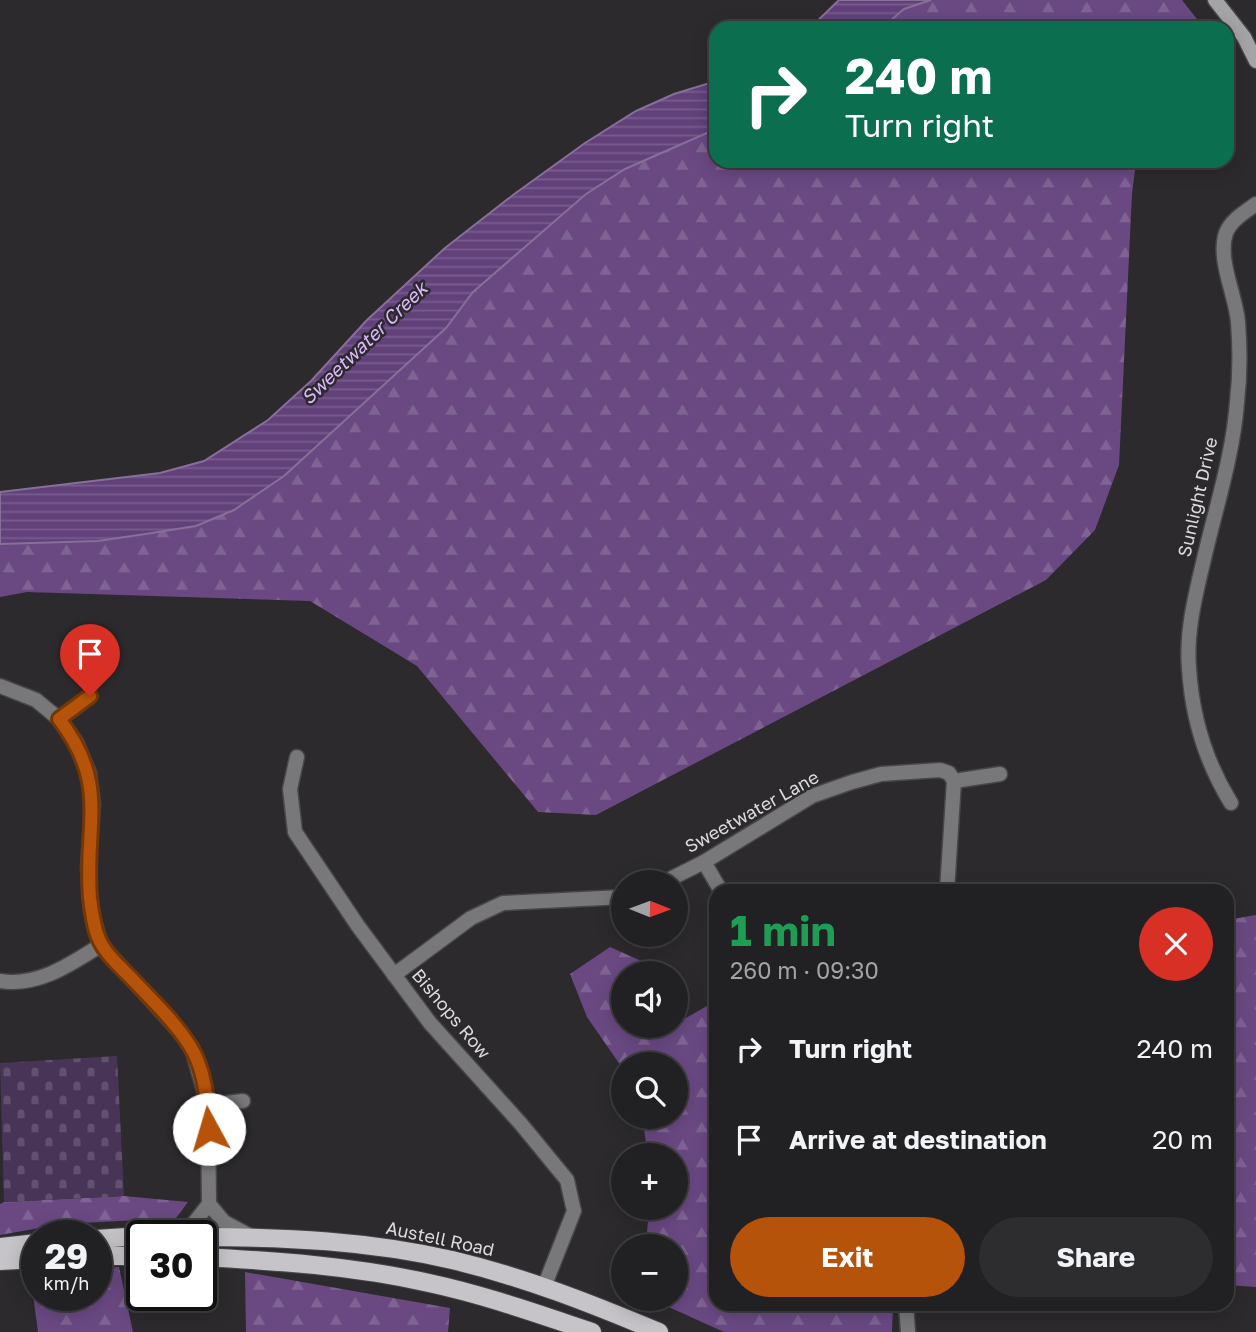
<!DOCTYPE html>
<html lang="en">
<head>
<meta charset="utf-8">
<style>
	:root { --surface:#212022; --page:#2d2d2f; --text:#f1f3f6; --muted:#a2a3a5; --line:#3e3e40; --accent:#b45309 }
	body { margin:0; font-family:"Golos Text",sans-serif; background:var(--page); color:var(--text); height:100vh; display:flex; flex-direction:column; font-size:26px; white-space:nowrap }
	* { box-sizing:border-box; margin:0 }
	p { font-size:23px; color:var(--muted) }
	.icon { flex:none; width:38px; height:38px; fill:none; stroke:currentColor; stroke-width:2; stroke-linecap:round; stroke-linejoin:round }
	.map { position:relative; flex:1; overflow:hidden }
	.side { position:absolute; left:709px; top:884px; width:525px; height:427px; display:flex; flex-direction:column; background:var(--surface); border-radius:21px; box-shadow:0 4px 18px #0003,0 0 0 2px var(--line) }
	.side>* { flex:none }
	.hud { position:absolute; left:709px; top:21px; width:525px; height:147px; border-radius:21px; box-shadow:0 4px 18px #0003,0 0 0 2px var(--line); background:#0b6e4f; color:#fff; overflow:hidden }
	.needle { width:46px; rotate:91deg }
	.controls { position:absolute; left:611px; top:870px; display:grid; gap:14px }
	.controls a { display:grid; place-items:center; width:77px; height:77px; border-radius:50%; background:var(--surface); box-shadow:0 4px 18px #0003,0 0 0 2px var(--line); font-size:35px }
	.speed { position:absolute; left:21px; top:1220px; display:flex; gap:14px; font-size:35px; font-weight:700; text-align:center }
	.speed>* { display:grid; place-content:center; width:91px; height:91px; border-radius:50%; background:var(--surface); box-shadow:0 4px 18px #0003,0 0 0 2px var(--line); line-height:1 }
	.speed small { font-size:18px; font-weight:400 }
	.speed .limit { border:4px solid #111; border-radius:10px; background:#fff; color:#111 }
	.pin { position:absolute; display:grid; place-items:center; width:60px; height:60px; color:#fff; margin:-72px -30px; border-radius:50% 50% 50% 0; rotate:-45deg; box-shadow:0 0 7px #0007 }
	.pin .icon { rotate:45deg }
	.me { position:absolute; width:77px; margin:-38px; rotate:354deg; stroke-linejoin:round; filter:drop-shadow(0 0 5px #0008) }
	.turn { display:flex; align-items:center; gap:24px; height:147px; padding:0 21px; font-size:32px }
	.turn .icon { width:91px; height:91px; stroke-width:2.5 }
	.turn b { display:block; font-size:49px; line-height:60px }
	.round { display:grid; place-items:center; flex:none; width:74px; height:74px; border-radius:37px; background:var(--page) }
	.head { display:flex; align-items:center; justify-content:space-between; height:119px; padding:0 21px }
	h1 { font-size:42px; font-weight:700; line-height:52px; color:#1e9e55 }
	.primary-button { display:flex; gap:14px; margin-top:auto; padding:14px 21px }
	.primary-button a { flex:1; height:80px; border-radius:42px; background:var(--accent); color:#fff; font-size:28px; font-weight:700; line-height:80px; text-align:center }
	.primary-button a+a { background:var(--page); color:var(--text) }
	ul { padding:0; list-style:none }
	li { display:flex; align-items:center; gap:21px; height:91px; padding:0 21px }
	li div { flex:1 }
	li b { display:block; font-size:26px }
	li em { font-style:normal }
	.map>svg:first-child { display:block }
	.forest { fill:url(#forest-firs) }
	.cemetery { fill:url(#cemetery-stones) }
	.water { fill:url(#water-rules); stroke:#866f98; stroke-width:2 }
	.lines { fill:none; stroke-linecap:round; stroke-linejoin:round }
	.street-casing { stroke:#484649; stroke-width:17 }
	.secondary-casing { stroke:#484649; stroke-width:17 }
	.primary-casing { stroke:#484649; stroke-width:20 }
	.street { stroke:#787779; stroke-width:14 }
	.secondary { stroke:#a4a3a5; stroke-width:14 }
	.primary { stroke:#c6c4c8; stroke-width:18 }
	.route-casing { stroke:#753606; stroke-width:18 }
	.route { stroke:#b45309; stroke-width:12 }
	.labels { text-anchor:middle; stroke-width:5; stroke-linejoin:round; paint-order:stroke }
	.street-label { font-size:18px; fill:#dbdadc; stroke:#2c2a2d }
	.water-label { font-size:19px; font-style:italic; fill:#ddb7fc; stroke:#2c2a2d }
</style>
</head>
<body>
<div class="map">
<svg width="1256" height="1332" viewBox="0 0 1256 1332">
	<defs>
		<pattern id="forest-firs" width="22" height="20" patternUnits="userSpaceOnUse" patternTransform="scale(1.75)"><rect width="22" height="20" fill="#6a4983"/><path d="M5 1l3.5 6h-7zM16 11l3.5 6h-7z" fill="#7f6394"/></pattern>
		<pattern id="cemetery-stones" width="16" height="16" patternUnits="userSpaceOnUse" patternTransform="scale(1.75)"><rect width="16" height="16" fill="#473456"/><path d="M2 7V4a2 2 0 0 1 4 0v3zM10 15v-3a2 2 0 0 1 4 0v3z" fill="#61516e"/></pattern>
		<pattern id="water-rules" width="6" height="5" patternUnits="userSpaceOnUse" patternTransform="scale(1.75)"><rect width="6" height="5" fill="#62417b"/><path d="M0 2.5h6" fill="none" stroke="#785c8d"/></pattern>
	</defs>
	<rect width="100%" height="100%" fill="#2c2a2d"/>
	<!-- forest -->
	<g class="forest">
		<path d="M931,0h251l22,28h-322l22,-19z"/>
		<path d="M716,129v32h420l-4,33 -13,271 -24,65 -49,50 -450,235 -58,-3 -121,-146 -107,-65 -283,-9 -27,5v-53l98,-3 98,-15 250,-198 27,-36 113,-98 39,-25z"/>
		<path d="M1256,915v372l-29,-2v-365z"/>
		<path d="M610,947l38,17 6,9h-31v53h53v-20l8,13 32,-18v303h177l-1,28h-168l-73,-33 25,-1v-52h-30l3,-38h27v-53h-28l-6,-38 34,-1v-52h-53v5l-36,-52 -17,-43z"/>
		<path d="M124,1196l64,6 -12,16 -114,6 -62,11v-31l4,-2z"/>
		<path d="M119,1267l14,65h-95l-8,-60h7v23h59v-27z"/>
		<path d="M245,1272l205,36 -2,24h-202z"/>
	</g>
	<!-- cemetery -->
	<path class="cemetery" d="M117,1056l7,140 -120,6 -4,-139z"/>
	<!-- water -->
	<g class="water">
		<path d="M839,0h92l-27,9 -22,19h-72z"/>
		<path d="M716,81v48l-91,40 -39,25 -113,98 -27,36 -162,148 -50,34 -38,16 -44,7 -54,8 -98,3v-52l160,-19 44,-12 64,-41 43,-39 56,-61 78,-72 68,-53 72,-52 51,-32 38,-17z"/>
	</g>
	<g class="lines">
		<defs>
			<g id="street">
				<path d="M0,686l36,14 23,19 17,23 13,31 4,31 -5,63 3,43 10,35 79,87 12,16 16,57 1,99 15,18 28,15"/>
				<path d="M59,719l31,-23"/>
				<path d="M297,757l-7,32 5,43 63,94 72,97 91,101 46,56 7,31 -30,76"/>
				<path d="M954,781l46,-7"/>
				<path d="M1231,803c-26,-42 -39,-86 -42,-135 -3,-36 6,-71 14,-105 12,-53 30,-107 34,-161 3,-25 3,-54 1,-80 -2,-26 -21,-63 -12,-89 5,-13 19,-21 30,-29"/>
				<path d="M704,862l17,29"/>
				<path d="M664,882l40,-20 108,-66 40,-14 29,-8 59,-4 9,3 5,8 -7,110"/>
				<path d="M394,975l77,-57 32,-15 120,-6"/>
				<path d="M0,981c38,6 71,-17 101,-36"/>
				<path d="M208,1105l35,-4"/>
				<path d="M180,1236l10,-8 19,-24"/>
				<path d="M906,1304l2,28"/>
			</g>
			<path id="secondary" d="M1215,0l29,37 12,24"/>
			<g id="primary">
				<path d="M201,1237c84,0 169,4 251,23 72,17 140,44 207,72"/>
				<path d="M96,1239l46,-3"/>
				<path d="M0,1247l37,-4"/>
				<path d="M96,1256h46"/>
				<path d="M201,1257c76,4 153,9 228,26 56,12 109,31 163,49"/>
				<path d="M0,1261l37,-2"/>
			</g>
		</defs>
		<!-- street casing -->
		<use href="#street" class="street-casing"/>
		<!-- secondary casing -->
		<use href="#secondary" class="secondary-casing"/>
		<!-- primary casing -->
		<use href="#primary" class="primary-casing"/>
		<!-- street -->
		<use href="#street" class="street"/>
		<!-- secondary -->
		<use href="#secondary" class="secondary"/>
		<!-- primary -->
		<use href="#primary" class="primary"/>
	</g>
	<g class="lines">
		<defs>
			<path id="route" d="M90,696l-31,23c51,66 25,105 31,179 2,14 4,35 12,47 7,13 22,25 32,36 19,20 41,41 56,65 15,23 18,56 19,83"/>
		</defs>
		<!-- route casing -->
		<use href="#route" class="route-casing"/>
		<!-- route -->
		<use href="#route" class="route"/>
	</g>
	<g class="labels">
		<!-- street labels -->
		<g class="street-label">
			<text transform="translate(1198 497) rotate(-77)" y="6">Sunlight Drive</text>
			<text transform="translate(752 812) rotate(-29)" y="6">Sweetwater Lane</text>
			<text transform="translate(451 1014) rotate(50)" y="6">Bishops Row</text>
			<text transform="translate(440 1239) rotate(12)" y="6">Austell Road</text>
		</g>
		<!-- water labels -->
		<g class="water-label">
			<text transform="translate(364 343) rotate(-44)" y="7">Sweetwater Creek</text>
		</g>
	</g>
</svg>
<div class="controls">
<a><svg class="needle" viewBox="-14 -14 28 28"><path d="M0-13l5 13h-10z" fill="#e53935"/><path d="M0 13l5-13h-10z" fill="#a2a3a5"/></svg></a>
<a><svg class="icon" aria-label="sound" viewBox="0 0 24 24"><path d="M4 9h4l5-4v14l-5-4H4zM17 9q2 3 0 6"/></svg></a>
<a><svg class="icon" aria-label="search" viewBox="0 0 24 24"><circle cx="10" cy="10" r="6"/><path d="M15 15l6 6"/></svg></a>
<a>+</a>
<a>−</a>
</div>
<div class="speed"><div>29<small>km/h</small></div><div class="limit">30</div></div>
<div class="pin" style="left:90px;top:696px;background:#d93025"><svg class="icon" aria-label="arrive" viewBox="0 0 24 24"><path d="M6 21V4h12l-3 4 3 4H6"/></svg></div>
<svg class="me" style="left:209px;top:1129px" viewBox="-20 -20 40 40"><circle r="19" fill="#fff"/><path d="M0-13L10 11 0 6-10 11z" fill="#b45309"/></svg>
<div class="hud">
<div class="turn"><svg class="icon" aria-label="right" viewBox="0 0 24 24"><path d="M7 20v-9h11M14 6l5 5-5 5"/></svg><div><b>240 m</b>Turn right</div></div>
</div>
<section class="side">
<div class="head"><div><h1>1 min</h1><p>260 m · 09:30</p></div><a class="round" style="background:#d93025;color:#fff"><svg class="icon" aria-label="close" viewBox="0 0 24 24"><path d="M6 6l12 12M18 6L6 18"/></svg></a></div>
<ul>
<li><svg class="icon" aria-label="right" viewBox="0 0 24 24"><path d="M7 20v-9h11M14 6l5 5-5 5"/></svg><div><b>Turn right</b></div><em>240 m</em></li>
<li><svg class="icon" aria-label="arrive" viewBox="0 0 24 24"><path d="M6 21V4h12l-3 4 3 4H6"/></svg><div><b>Arrive at destination</b></div><em>20 m</em></li>
</ul>
<div class="primary-button"><a>Exit</a><a>Share</a></div>
</section>
</div>
</body>
</html>
